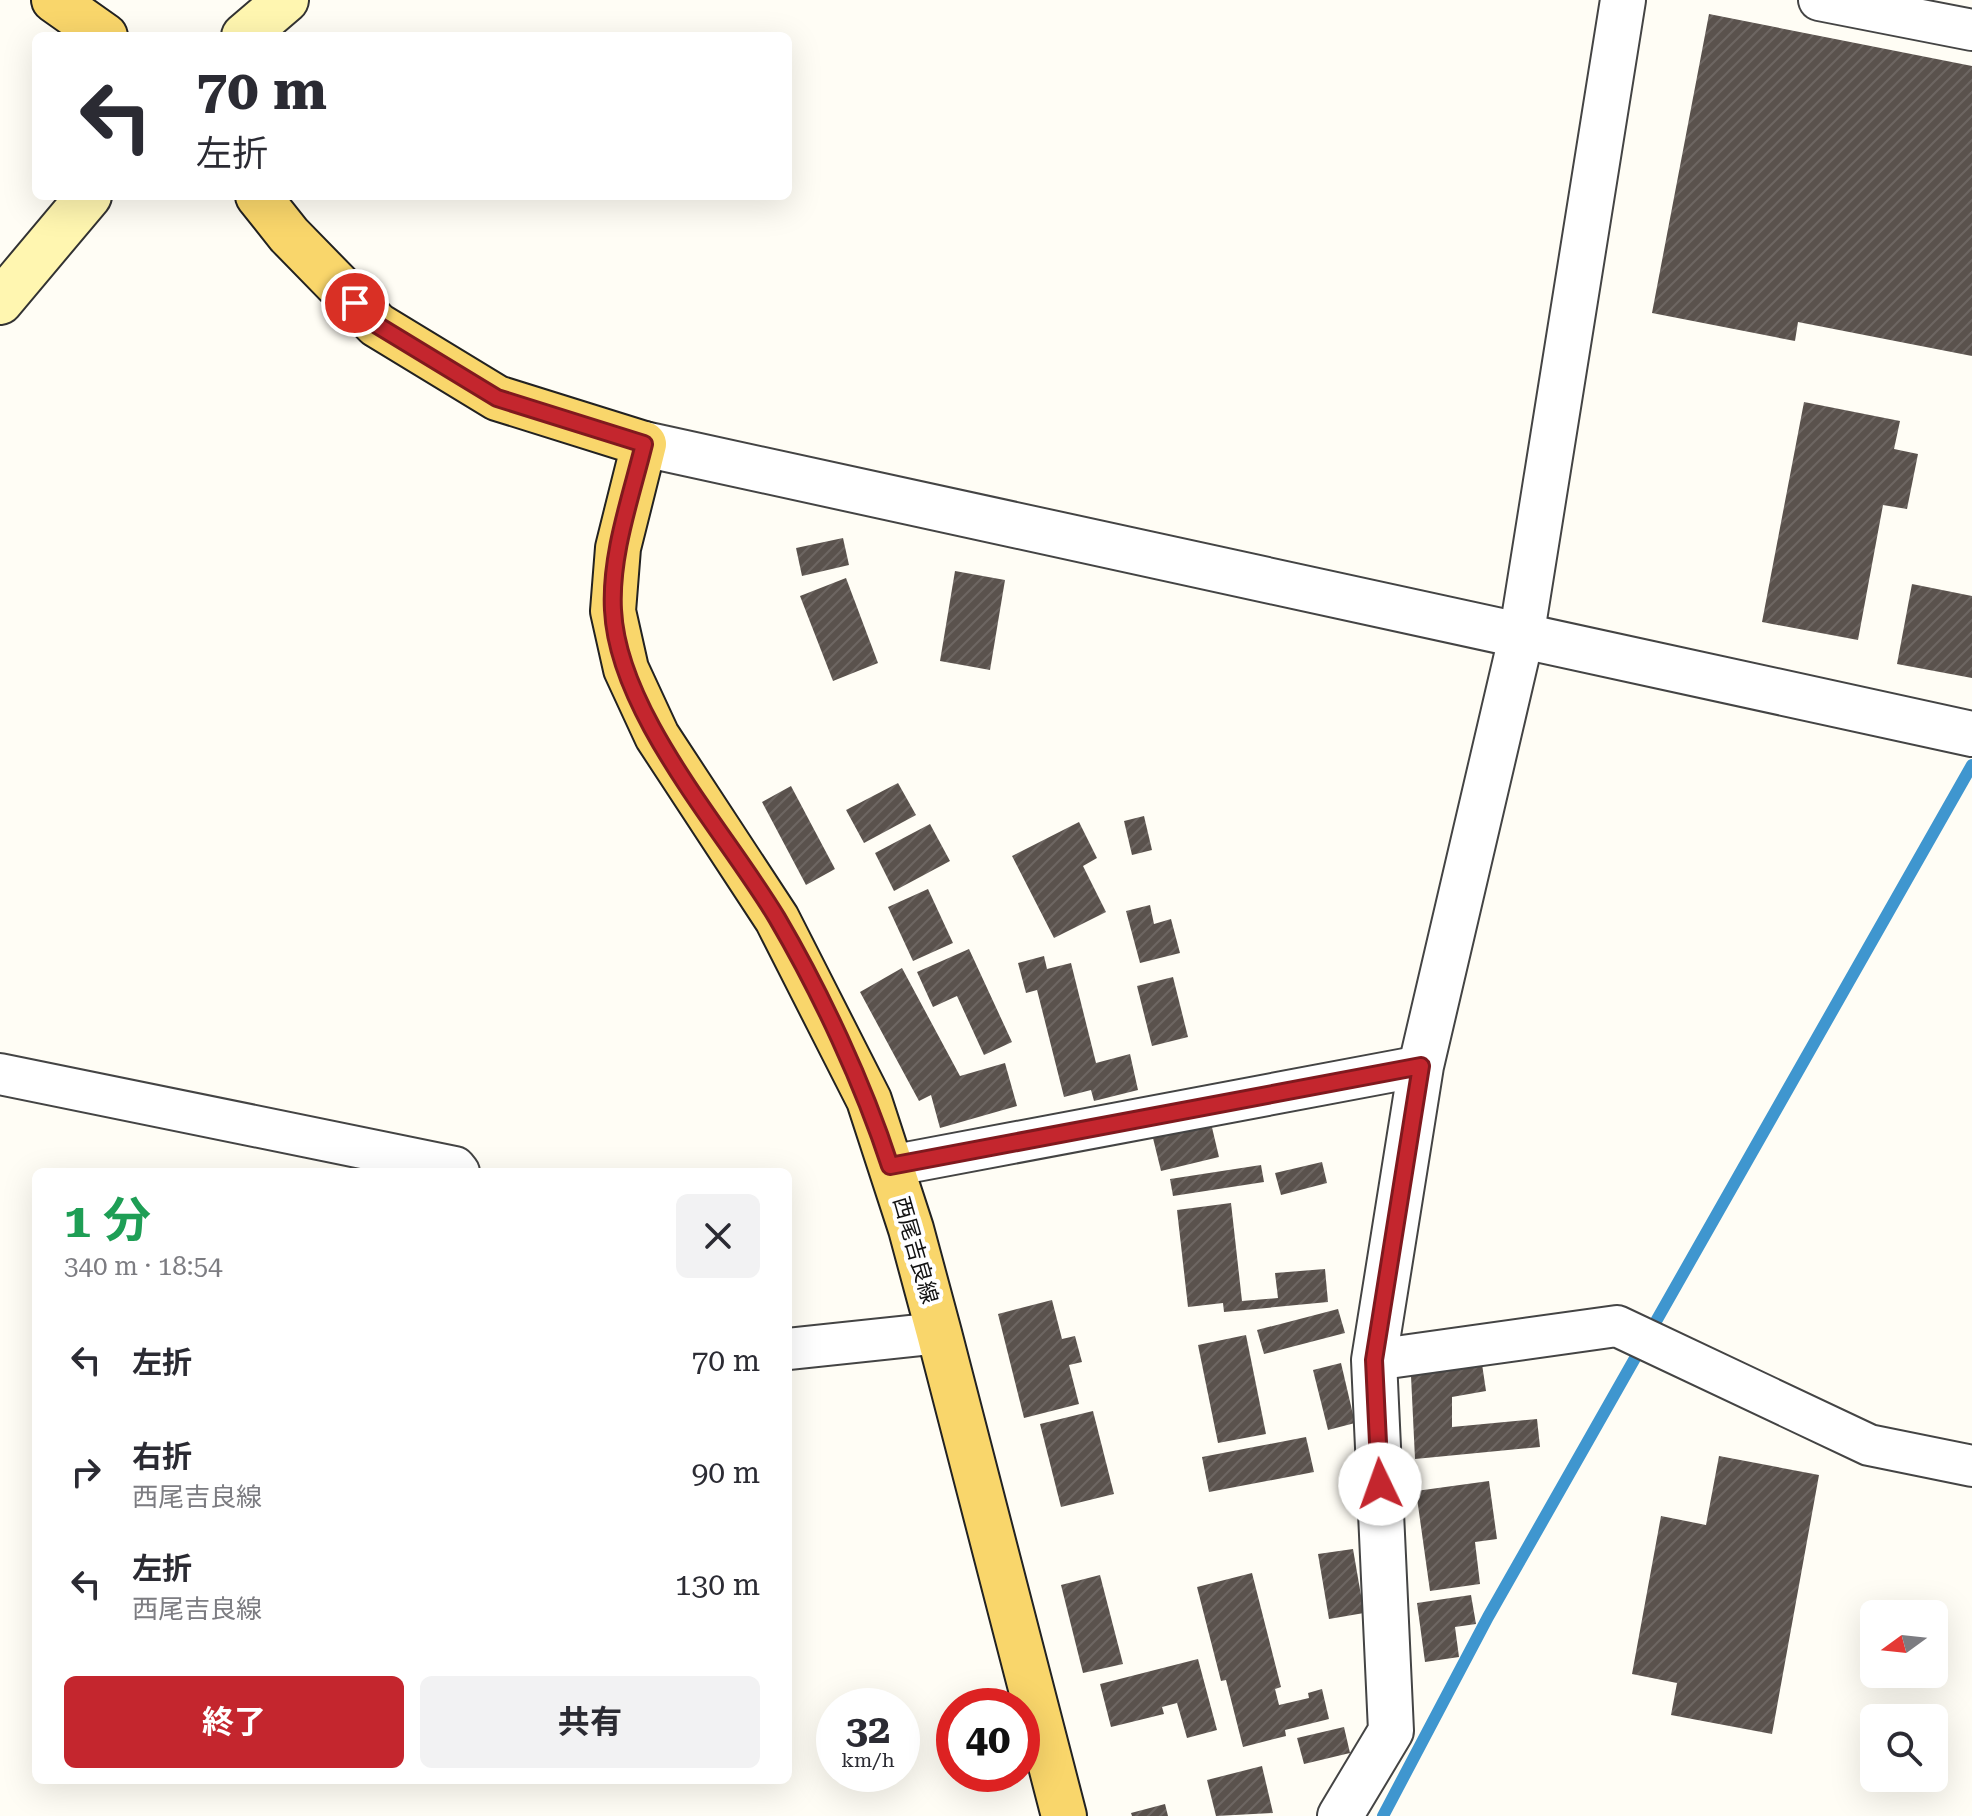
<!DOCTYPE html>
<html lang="ja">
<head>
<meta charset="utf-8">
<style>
	:root { --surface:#fff; --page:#f2f2f3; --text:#2b2b33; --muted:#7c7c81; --accent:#c4262e }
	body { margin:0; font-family:"Roboto Serif","Noto Sans JP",serif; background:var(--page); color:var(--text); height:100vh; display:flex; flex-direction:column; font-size:30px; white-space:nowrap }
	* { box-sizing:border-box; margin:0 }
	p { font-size:26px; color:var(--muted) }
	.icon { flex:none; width:44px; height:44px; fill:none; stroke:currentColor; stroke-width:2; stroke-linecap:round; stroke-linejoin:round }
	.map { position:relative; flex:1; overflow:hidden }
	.side { position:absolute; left:32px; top:1168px; width:760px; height:616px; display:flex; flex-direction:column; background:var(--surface); border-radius:12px; box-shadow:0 8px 32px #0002 }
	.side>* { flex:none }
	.guide { position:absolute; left:32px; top:32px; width:760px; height:168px; border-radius:12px; box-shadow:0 8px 32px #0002; background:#fff; color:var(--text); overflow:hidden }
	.needle { width:52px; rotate:255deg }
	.fabs { position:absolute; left:1860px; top:1600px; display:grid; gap:16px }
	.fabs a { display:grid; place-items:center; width:88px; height:88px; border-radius:12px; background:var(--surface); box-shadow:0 8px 32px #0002; font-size:40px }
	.speed { position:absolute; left:816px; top:1688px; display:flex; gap:16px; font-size:40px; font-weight:700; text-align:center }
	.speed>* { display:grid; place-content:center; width:104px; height:104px; border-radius:50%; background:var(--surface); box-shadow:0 8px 32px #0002; line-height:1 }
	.speed small { font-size:20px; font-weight:400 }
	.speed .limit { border:12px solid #d22; background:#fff; color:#111 }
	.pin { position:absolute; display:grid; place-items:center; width:68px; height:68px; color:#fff; margin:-34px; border:4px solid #fff; border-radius:50%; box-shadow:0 2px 8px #0007 }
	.me { position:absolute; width:88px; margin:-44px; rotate:357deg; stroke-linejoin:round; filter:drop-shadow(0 0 6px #0008) }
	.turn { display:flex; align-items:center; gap:28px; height:168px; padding:0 32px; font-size:36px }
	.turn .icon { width:104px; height:104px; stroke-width:2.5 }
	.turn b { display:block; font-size:56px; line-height:68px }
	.round { display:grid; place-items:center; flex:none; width:84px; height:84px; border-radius:12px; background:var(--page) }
	.headline { display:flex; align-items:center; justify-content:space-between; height:136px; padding:0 32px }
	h1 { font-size:48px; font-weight:700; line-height:60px; color:#1e9e55 }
	.action { display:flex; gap:16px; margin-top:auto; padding:16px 32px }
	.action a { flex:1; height:92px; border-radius:12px; background:var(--accent); color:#fff; font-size:32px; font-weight:700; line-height:92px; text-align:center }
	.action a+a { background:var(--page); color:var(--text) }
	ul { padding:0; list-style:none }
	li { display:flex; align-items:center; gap:24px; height:112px; padding:0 32px }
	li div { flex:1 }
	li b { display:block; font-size:30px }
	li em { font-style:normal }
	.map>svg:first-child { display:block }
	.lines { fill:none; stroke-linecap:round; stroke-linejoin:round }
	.stream { stroke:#3f96cf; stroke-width:12 }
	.building { fill:url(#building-hatch) }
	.minor-casing { stroke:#444; stroke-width:44 }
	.tertiary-casing { stroke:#444; stroke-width:48 }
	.secondary-casing { stroke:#333; stroke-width:48 }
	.primary-casing { stroke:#222; stroke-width:48 }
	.minor { stroke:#fff; stroke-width:40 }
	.tertiary { stroke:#fff; stroke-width:44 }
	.secondary { stroke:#fff6b0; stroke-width:44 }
	.primary { stroke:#f9d66b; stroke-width:44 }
	.route-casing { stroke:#7f191e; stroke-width:20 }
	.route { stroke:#c4262e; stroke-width:14 }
	.labels { text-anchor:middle; stroke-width:8; stroke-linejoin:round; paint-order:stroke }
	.street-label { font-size:22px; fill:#111; stroke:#fff }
</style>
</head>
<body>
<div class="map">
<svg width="1972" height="1816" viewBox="0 0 1972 1816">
	<defs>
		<pattern id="building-hatch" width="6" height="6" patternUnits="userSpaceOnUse" patternTransform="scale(2)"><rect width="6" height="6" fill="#5a524d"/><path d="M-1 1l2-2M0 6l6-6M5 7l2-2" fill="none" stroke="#6d6662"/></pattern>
	</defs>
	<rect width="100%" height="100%" fill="#fffdf5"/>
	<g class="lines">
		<!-- stream -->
		<path class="stream" d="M1383,1816l105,-199 484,-852"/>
	</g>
	<!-- building -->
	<g class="building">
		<path d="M1709,14l263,52v290l-174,-34 -3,19 -143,-28z"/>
		<path d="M1804,402l96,19 -6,28 24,5 -11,55 -24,-4 -25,135 -96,-18z"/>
		<path d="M843,538l6,27 -47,11 -6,-28z"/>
		<path d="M955,571l50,9 -15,90 -50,-9z"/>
		<path d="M846,578l32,85 -45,18 -33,-85z"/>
		<path d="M1912,584l60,12v82l-75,-14z"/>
		<path d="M898,783l18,32 -52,28 -18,-33z"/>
		<path d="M791,786l44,83 -29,16 -44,-83z"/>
		<path d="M1144,816l8,34 -20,5 -8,-34z"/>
		<path d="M1079,822l18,36 -14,8 23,46 -52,26 -42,-82z"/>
		<path d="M930,824l20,37 -56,30 -19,-38z"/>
		<path d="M928,889l25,54 -40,18 -25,-54z"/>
		<path d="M1150,905l4,19 17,-5 9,34 -40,10 -14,-52z"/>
		<path d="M969,949l43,93 -28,13 -27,-59 -24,11 -16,-35z"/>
		<path d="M1044,956l3,13 24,-6 25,100 34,-9 8,36 -44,11 -3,-11 -27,7 -27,-107 -11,3 -8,-30z"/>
		<path d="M902,968l58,108 45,-13 12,43 -77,22 -9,-33 -12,6 -59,-109z"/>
		<path d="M1173,977l15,60 -36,9 -15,-60z"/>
		<path d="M1210,1119l9,38 -58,14 -9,-37z"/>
		<path d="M1322,1162l5,21 -46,12 -6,-22z"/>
		<path d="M1261,1165l3,17 -91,14 -3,-17z"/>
		<path d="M1231,1203l11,98 36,-3 -3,-25 50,-4 3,33 -104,10 -1,-9 -35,4 -11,-97z"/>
		<path d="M1052,1300l10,39 13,-3 7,26 -13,3 10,39 -55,14 -26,-104z"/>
		<path d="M1338,1309l7,24 -81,21 -7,-24z"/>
		<path d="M1246,1335l20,99 -48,9 -20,-98z"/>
		<path d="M1341,1363l14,60 -27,7 -15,-60z"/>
		<path d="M1482,1364l4,27 -34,6v30l85,-8 3,28 -125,12 -4,-83z"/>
		<path d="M1093,1411l21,83 -53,13 -21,-83z"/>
		<path d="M1306,1437l8,35 -105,20 -7,-35z"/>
		<path d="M1719,1456l100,19 -47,259 -101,-19 6,-32 -45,-9 29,-158 45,9z"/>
		<path d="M1489,1481l8,58 -22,3 5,42 -50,7 -14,-100z"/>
		<path d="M1353,1549l11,64 -35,6 -11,-65z"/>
		<path d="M1252,1573l29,114 -6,2 4,16 30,-7 -1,-5 14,-4 7,30 -44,11 1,6 -43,11 -17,-67 -5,1 -24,-94z"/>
		<path d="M1100,1575l23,89 -40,9 -22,-88z"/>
		<path d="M1471,1595l5,29 -21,3 4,30 -34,5 -8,-59z"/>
		<path d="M1198,1659l19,71 -30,8 -10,-35 -15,4 2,7 -53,13 -11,-43z"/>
		<path d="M1344,1727l6,26 -46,11 -7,-26z"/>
		<path d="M1262,1766l11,47 -57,3 -9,-36z"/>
		<path d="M1165,1804l3,12h-36l-1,-3z"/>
	</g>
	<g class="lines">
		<defs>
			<g id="minor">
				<path d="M1819,0l153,30"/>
				<path d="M0,1074l455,93 4,5"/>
				<path d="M890,1166l531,-100"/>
				<path d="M788,1349l151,-16"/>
				<path d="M1374,1360l243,-34 252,119 103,21"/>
			</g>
			<g id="tertiary">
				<path d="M644,444l1328,290"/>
				<path d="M1340,1816l51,-85 -17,-371 47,-294 100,-428 102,-638"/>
			</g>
			<g id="secondary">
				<path d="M244,36l42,-36"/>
				<path d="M0,302l89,-106"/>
			</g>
			<g id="primary">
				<path d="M54,0l51,36"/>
				<path d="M258,196l31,39 88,90 120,73 147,46 -26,104 -5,63 13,58 31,67 120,183 92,181 42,129 28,104 125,483"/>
			</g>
		</defs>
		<!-- minor casing -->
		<use href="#minor" class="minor-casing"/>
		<!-- tertiary casing -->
		<use href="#tertiary" class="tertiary-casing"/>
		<!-- secondary casing -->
		<use href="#secondary" class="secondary-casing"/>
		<!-- primary casing -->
		<use href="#primary" class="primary-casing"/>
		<!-- minor -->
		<use href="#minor" class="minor"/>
		<!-- tertiary -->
		<use href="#tertiary" class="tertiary"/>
		<!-- secondary -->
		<use href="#secondary" class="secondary"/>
		<!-- primary -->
		<use href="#primary" class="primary"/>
	</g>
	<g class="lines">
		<defs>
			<path id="route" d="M355,303l22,22 120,73 147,46c-13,53 -34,111 -31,166 5,104 112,221 164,308 44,75 86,165 113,248l531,-100 -47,294 6,124"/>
		</defs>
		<!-- route casing -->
		<use href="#route" class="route-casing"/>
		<!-- route -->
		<use href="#route" class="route"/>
	</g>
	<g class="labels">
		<!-- street labels -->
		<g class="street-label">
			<text transform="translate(916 1250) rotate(74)" y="8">西尾吉良線</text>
		</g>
	</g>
</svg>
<div class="fabs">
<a><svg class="needle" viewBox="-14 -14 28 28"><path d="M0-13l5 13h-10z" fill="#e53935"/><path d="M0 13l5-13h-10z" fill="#7c7c81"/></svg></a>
<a><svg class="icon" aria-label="search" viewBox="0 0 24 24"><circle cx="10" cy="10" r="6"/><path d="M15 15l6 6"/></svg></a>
</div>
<div class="speed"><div>32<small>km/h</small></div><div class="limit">40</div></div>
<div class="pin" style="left:355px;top:303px;background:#d93025"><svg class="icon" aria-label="arrive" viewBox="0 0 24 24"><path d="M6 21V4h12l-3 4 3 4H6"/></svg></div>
<svg class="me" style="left:1380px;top:1484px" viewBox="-20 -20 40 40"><circle r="19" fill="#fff"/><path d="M0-13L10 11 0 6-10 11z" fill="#c4262e"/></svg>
<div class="guide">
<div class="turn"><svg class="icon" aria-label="left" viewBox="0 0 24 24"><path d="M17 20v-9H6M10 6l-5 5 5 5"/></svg><div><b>70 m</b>左折</div></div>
</div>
<section class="side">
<div class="headline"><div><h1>1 分</h1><p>340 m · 18:54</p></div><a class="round"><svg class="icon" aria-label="close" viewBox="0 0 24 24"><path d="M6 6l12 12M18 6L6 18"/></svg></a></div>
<ul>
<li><svg class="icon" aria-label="left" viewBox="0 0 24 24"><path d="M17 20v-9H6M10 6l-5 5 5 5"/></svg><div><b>左折</b></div><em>70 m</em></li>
<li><svg class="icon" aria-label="right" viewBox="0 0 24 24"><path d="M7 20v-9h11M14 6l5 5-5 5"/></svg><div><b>右折</b><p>西尾吉良線</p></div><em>90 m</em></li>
<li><svg class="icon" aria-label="left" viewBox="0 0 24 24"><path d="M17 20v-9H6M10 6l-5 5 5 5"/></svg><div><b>左折</b><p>西尾吉良線</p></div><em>130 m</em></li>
</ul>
<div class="action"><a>終了</a><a>共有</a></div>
</section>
</div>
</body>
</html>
